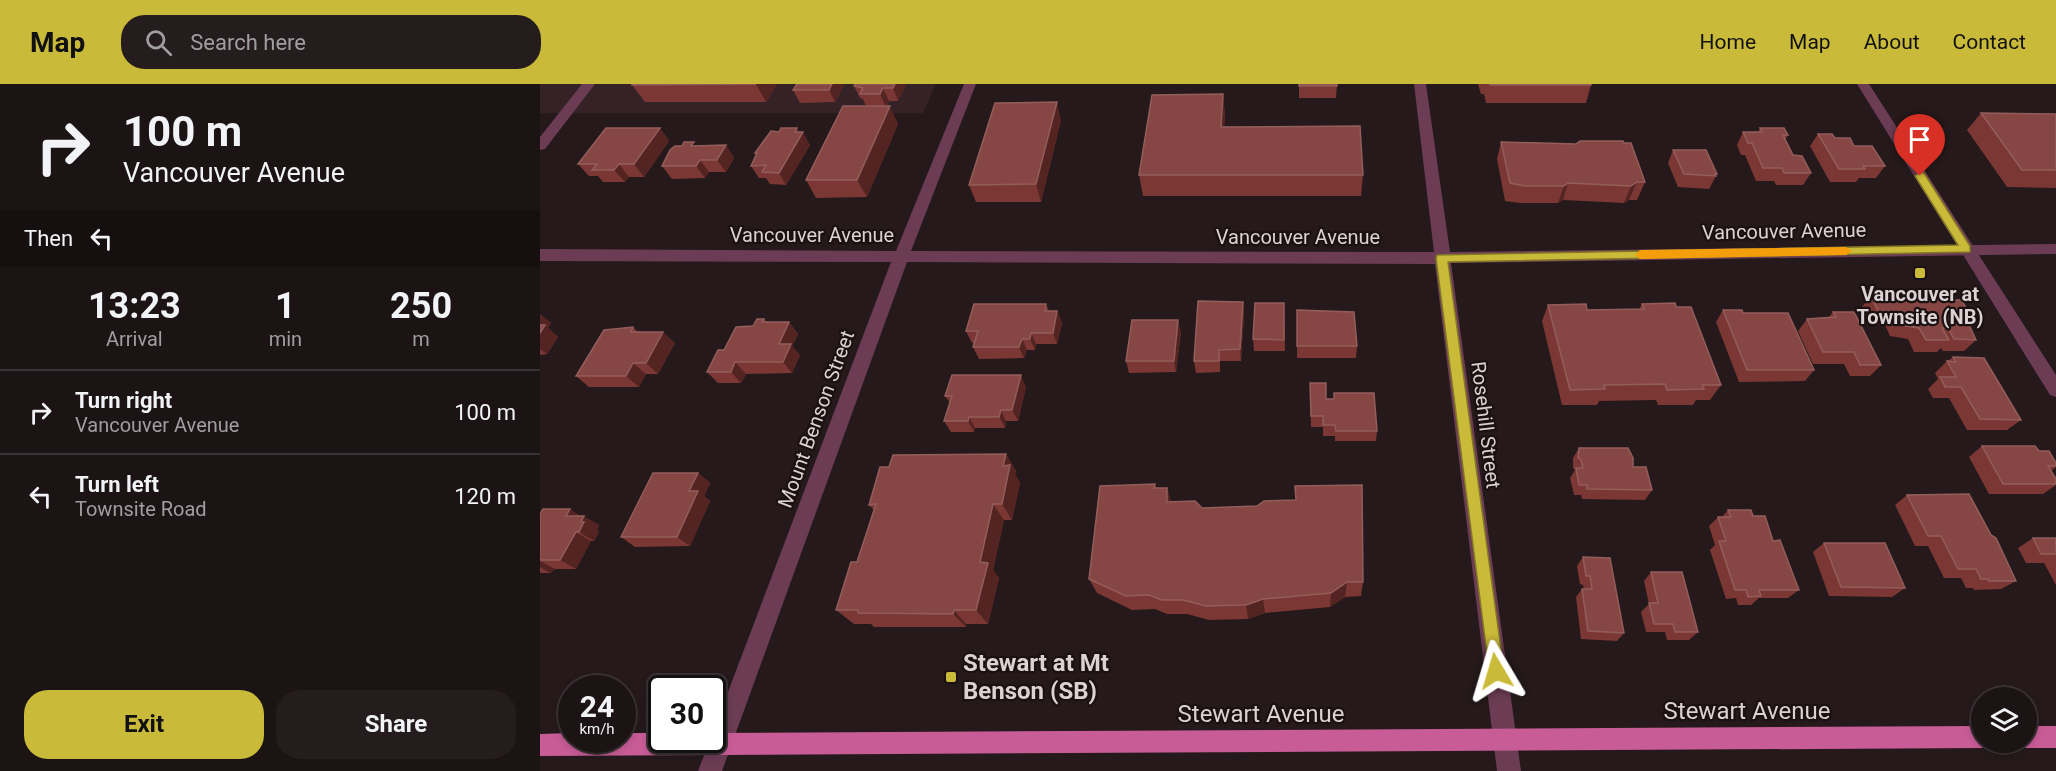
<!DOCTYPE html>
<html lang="en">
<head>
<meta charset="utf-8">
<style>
	:root { --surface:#1c1314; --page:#251c1d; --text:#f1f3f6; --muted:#a09ea0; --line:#3a3234; --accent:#caba39 }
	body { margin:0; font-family:Roboto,sans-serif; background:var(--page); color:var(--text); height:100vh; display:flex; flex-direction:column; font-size:22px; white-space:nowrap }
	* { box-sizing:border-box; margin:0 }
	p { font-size:20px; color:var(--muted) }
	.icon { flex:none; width:33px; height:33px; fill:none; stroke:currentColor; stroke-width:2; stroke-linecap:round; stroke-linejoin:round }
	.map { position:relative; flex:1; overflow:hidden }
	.drawer { display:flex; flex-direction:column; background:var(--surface); width:540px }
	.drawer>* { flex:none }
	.guide { background:#1c1314; color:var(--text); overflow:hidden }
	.controls { position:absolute; left:1431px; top:603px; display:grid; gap:12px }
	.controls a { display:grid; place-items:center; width:66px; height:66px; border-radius:50%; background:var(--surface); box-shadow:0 3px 9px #0003,0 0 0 2px var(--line); font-size:30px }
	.speed { position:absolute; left:18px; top:591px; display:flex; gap:12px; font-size:30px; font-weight:700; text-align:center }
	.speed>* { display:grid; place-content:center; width:78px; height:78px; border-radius:50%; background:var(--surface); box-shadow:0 3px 9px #0003,0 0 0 2px var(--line); line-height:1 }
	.speed small { font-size:15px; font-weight:400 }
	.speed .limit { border:3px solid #111; border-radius:9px; background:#fff; color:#111 }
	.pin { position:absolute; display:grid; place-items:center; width:51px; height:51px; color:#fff; margin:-62px -26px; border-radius:50% 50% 50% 0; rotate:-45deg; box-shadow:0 0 6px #0007 }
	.pin .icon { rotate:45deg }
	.me { position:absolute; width:66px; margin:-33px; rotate:353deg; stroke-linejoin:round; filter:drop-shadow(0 0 4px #0008) }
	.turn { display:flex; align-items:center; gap:21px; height:126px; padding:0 24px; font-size:27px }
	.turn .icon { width:78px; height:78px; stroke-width:2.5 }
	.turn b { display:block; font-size:42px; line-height:51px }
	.then { display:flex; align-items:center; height:57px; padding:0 24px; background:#0003; gap:12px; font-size:22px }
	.eta { display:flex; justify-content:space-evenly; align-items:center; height:102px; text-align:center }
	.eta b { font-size:36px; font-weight:700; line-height:42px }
	.cta { display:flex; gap:12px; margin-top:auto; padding:12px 24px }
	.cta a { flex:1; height:69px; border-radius:24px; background:var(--accent); color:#111; font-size:24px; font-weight:700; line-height:69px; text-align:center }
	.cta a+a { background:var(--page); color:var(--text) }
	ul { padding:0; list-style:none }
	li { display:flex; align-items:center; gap:18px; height:84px; padding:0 24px; border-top:2px solid var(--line) }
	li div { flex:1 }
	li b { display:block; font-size:22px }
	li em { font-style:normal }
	header { display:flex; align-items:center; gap:36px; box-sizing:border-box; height:84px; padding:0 30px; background:var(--accent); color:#111 }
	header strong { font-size:28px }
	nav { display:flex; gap:33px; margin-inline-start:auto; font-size:21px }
	.search { width:420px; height:54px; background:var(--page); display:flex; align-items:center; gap:15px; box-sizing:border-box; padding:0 21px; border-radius:24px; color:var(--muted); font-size:22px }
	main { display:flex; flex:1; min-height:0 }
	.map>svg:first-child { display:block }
	.built { fill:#352226 }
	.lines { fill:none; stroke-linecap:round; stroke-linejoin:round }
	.minor { fill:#6b3c54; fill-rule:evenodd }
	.tertiary { fill:#6b3c54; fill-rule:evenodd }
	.trunk { fill:#c85c97; fill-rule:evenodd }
	.wall { fill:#7b3733 }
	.shaded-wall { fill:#542422 }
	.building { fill:#864744; stroke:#935d5b; stroke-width:1.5 }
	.route { fill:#caba39; stroke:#837925; stroke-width:1.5 }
	.slow { fill:#f59e0b }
	.poi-dot { fill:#caba39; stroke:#1b1012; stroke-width:2 }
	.labels { text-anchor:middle; stroke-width:4.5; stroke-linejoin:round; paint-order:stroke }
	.street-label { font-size:20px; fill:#dbd2d3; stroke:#1b1012 }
	.poi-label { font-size:20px; font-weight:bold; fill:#dbd2d3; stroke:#1b1012 }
	.near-poi-label { font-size:24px; font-weight:bold; fill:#dbd2d3; stroke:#1b1012; text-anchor:start }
	.near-street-label { font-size:24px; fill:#dbd2d3; stroke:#1b1012 }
</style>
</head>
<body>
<header>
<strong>Map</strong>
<div class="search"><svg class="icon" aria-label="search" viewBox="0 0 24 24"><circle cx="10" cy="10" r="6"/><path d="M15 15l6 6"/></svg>Search here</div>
<nav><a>Home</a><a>Map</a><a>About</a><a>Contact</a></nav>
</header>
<main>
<section class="drawer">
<div class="guide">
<div class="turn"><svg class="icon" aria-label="right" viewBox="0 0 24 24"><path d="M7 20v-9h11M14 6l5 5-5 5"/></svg><div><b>100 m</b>Vancouver Avenue</div></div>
<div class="then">Then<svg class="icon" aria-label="left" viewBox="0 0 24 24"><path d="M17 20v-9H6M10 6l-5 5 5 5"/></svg></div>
</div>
<div class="eta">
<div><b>13:23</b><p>Arrival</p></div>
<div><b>1</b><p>min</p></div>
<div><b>250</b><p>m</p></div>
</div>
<ul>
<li><svg class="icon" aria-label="right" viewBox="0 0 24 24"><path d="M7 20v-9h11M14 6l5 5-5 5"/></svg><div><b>Turn right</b><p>Vancouver Avenue</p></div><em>100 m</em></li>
<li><svg class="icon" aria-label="left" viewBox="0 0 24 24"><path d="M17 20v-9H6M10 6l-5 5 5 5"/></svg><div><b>Turn left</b><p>Townsite Road</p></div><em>120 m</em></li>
</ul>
<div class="cta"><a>Exit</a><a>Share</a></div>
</section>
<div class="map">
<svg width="1516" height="687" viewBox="0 0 1516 687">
	<rect width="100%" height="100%" fill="#25191b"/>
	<!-- built -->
	<path class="built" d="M0,0h396l-13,29h-383z"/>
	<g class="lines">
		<!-- minor -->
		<g class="minor">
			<path d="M42,0h13l-50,65 -5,1v-13z"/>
			<path d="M424,0h12l-65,167 523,1 -20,-168h12l24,168 606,-8v10l-605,9 70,508h-24l-62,-507 -528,-2 -185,509h-24l12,-31h2v-6l179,-472 -351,-1v-12l356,2z"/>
		</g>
		<!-- tertiary -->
		<path class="tertiary" d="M1317,0h12l187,291v22l-6,-2z"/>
		<!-- trunk -->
		<g class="trunk">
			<path d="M1442,642v16h9l-9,6 -1442,8v-22l32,-1v7h50v-7h40v7h50v-7z"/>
			<path d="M1486,642h30v22h-30l-8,-3 -1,-3h9z"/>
		</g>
	</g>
	<!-- wall -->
	<g class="wall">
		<path d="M237,0l-11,18h-121l-13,-17z"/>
		<path d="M304,0l-9,18 -35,1 -7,-13z"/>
		<path d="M315,0h51l-8,17h-9l-2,5 11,18 -31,73 -51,1 -10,-18 60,-74 -3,-7 -3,-1 -6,-12z"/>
		<path d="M759,0h38l-1,14h-37z"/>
		<path d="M938,0h113v1l-5,18h-100l-2,-9h-3z"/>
		<path d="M683,10l2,22 -1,11 139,48 -2,21h-218l-4,-21z"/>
		<path d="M1441,29l75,1v74l-49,-1 -40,-57z"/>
		<path d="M521,36l-20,82h-65l-7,-17z"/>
		<path d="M120,44l9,13 -25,36h-15l-4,5h-22l-5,-6h-9l-11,-12z"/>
		<path d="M1220,44l28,7 -3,5 8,15 18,18 -8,12h-27l-2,-4h-18l-11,-26h-4l-4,-10 6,-13h15z"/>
		<path d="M260,48l10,13 -24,40 -16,-1 -4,-6h-7l-8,-12 5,-11 -1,-2z"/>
		<path d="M1278,50l17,4 19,8 31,20 -9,12h-17l-3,4h-26l-20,-36z"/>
		<path d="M961,58l75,2 48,-1 21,39 -8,18h-8l-5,3 -61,-3 -5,3h-38l-15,-2 -8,-42z"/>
		<path d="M186,61l8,13 -8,14h-17l-4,6 -33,1 -10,-13 34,-20z"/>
		<path d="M1133,66l44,24 -8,15 -31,-2 -10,-24z"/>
		<path d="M1356,209l18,3 39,4 14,9 -5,5 14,26 -12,11h-21l-2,-3 -4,4h-23l-6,-13 -18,-3 -5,-11 -16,-1 -8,-16 10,-12h22z"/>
		<path d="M703,218l1,12 -3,47h-21v11l-24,1 -2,-12z"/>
		<path d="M744,219l1,48h-31l-1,-12z"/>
		<path d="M506,220l3,7h8l5,12 -5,21h-21l-1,6h-8l-3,8 -45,1 -6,-12 1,-4h-2l-6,-12z"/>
		<path d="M1102,220l34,3 45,78 -11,15h-14l-3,5h-35l-2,-5 -57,1 -2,4h-35l-20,-84 6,-16 39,5 52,-1z"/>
		<path d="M757,226l60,36 -1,12h-59z"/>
		<path d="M1183,226l20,3 71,57 -9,11 -66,1 -23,-60z"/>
		<path d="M1293,228l48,53 -11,11h-20l-6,-12h-31l-15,-33 9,-12 22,-2z"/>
		<path d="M0,230l11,9 -3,5 10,9 -11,17 -7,1z"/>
		<path d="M224,235l3,3h22l9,12 -6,12 8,9 -8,18 -46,1 -5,9h-23l-11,-11 17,-22 29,-24z"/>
		<path d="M93,243l5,5 37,11 -17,31h-12l-7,13h-50l-13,-11z"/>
		<path d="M641,248l-5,40 -47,1 -3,-12z"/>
		<path d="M1413,273l68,63 -14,10h-40l-18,-32h-16l-5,-9 10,-10 -3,-6 12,-12h1z"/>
		<path d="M486,303l-8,34h-12l-1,7h-30l-1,4h-23l-7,-11 6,-18 -5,-7z"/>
		<path d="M794,309l43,38 -1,10h-41v-5h-12v-9h-12l-1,-33 16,5h8z"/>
		<path d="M1442,362l74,17v4l-5,4 5,8v6l-13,9h-54l-20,-37z"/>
		<path d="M1039,364l54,19 19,23 -7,10 -63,-1 -1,-4h-7l-4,-17 5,-8 -2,-2v-10z"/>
		<path d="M466,370l10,17 -1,3 5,9 -8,37h-8l-11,50 6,8 -11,46h-22v3h-92l-3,-3h-17l-18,-14 21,-48 17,-52 -5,-5 20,-38z"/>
		<path d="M158,389l12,10 -6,13 6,5 -20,45 -55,1 -14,-10z"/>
		<path d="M615,400l1,4h11l4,14 31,6 161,74 -2,14 -16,1 -15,10 -65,6 -17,6 -39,1 -22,-6h-20l-12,-5 -23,1 -35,-17 -8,-14z"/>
		<path d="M1367,411l109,86 -15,8 -27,1 -1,-2h-7l-5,-10h-17l-16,-32h-13l-20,-41z"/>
		<path d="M1188,426l25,6 20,25 26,49 -11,8h-29l-8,7h-13l-2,-7 -10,1 -16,-49 5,-5 -6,-19 9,-9h4z"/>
		<path d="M0,430l41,2 18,9 -2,5 2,2 -5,9h-3l-15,28h-21l-5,4h-10z"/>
		<path d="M1493,454h23v47l-12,-22h-18l-8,-15z"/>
		<path d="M1284,459l81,45 -13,9 -63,-1 -16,-44z"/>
		<path d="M1043,473l41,76 -7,8 -36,-2 -5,-42 6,-8h2l-1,-4 -3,-1 -3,-18z"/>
		<path d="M1111,488l47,60 -9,8h-22l-2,-8h-19l-5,-20 8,-8 -5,-23z"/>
	</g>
	<!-- shaded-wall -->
	<g class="shaded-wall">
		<path d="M216,0h21l-11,18z"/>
		<path d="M292,0h12l-9,18 -6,-12z"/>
		<path d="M355,0h11l-8,17 -5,-13z"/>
		<path d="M343,4l6,13 -3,6 -6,-13z"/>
		<path d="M683,10l2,22 -2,32 -2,-21z"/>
		<path d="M517,18l4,18 -20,82 -5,-18z"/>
		<path d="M350,22l8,18 -31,73 -10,-17z"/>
		<path d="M120,44l9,13 -25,36 -10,-13z"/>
		<path d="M257,44l4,7 2,-3 7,13 -24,40 -7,-12 16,-41z"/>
		<path d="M186,61l8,13 -8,14 -9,-12z"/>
		<path d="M160,76l9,12 -4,6 -9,-12z"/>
		<path d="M79,80l10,13 -4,5 -11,-12z"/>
		<path d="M1097,98l-8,18 -5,3 7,-17z"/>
		<path d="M1028,99l-5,17 -5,3 6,-17z"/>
		<path d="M703,218l1,12 -3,47 -1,-12z"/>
		<path d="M517,227l5,12 -5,21 -4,-11z"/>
		<path d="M0,230l11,9 -3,5 10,9 -11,17 -7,-5z"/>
		<path d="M638,236l3,12 -5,40 -2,-11z"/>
		<path d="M249,238l9,12 -6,12 8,9 -8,18 -9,-11 -4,-18z"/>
		<path d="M123,248l12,11 -17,31 -12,-11z"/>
		<path d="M491,249l5,11 -1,6 -5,-11z"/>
		<path d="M482,255l5,11 -3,8 -5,-11z"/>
		<path d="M195,278l11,12 -5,9 -10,-11z"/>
		<path d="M93,279l13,11 -7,13 -13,-11z"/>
		<path d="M481,291l5,12 -8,34 -6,-11z"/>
		<path d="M461,326l5,11 -1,7 -6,-11z"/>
		<path d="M429,333l6,11 -1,4 -6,-11z"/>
		<path d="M466,370l10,17 -1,3 5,9 -8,37 -10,-16 1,-38z"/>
		<path d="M158,389l12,10 -6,13 6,5 -20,45 -13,-9 12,-46z"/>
		<path d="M627,404l5,17 -5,-3z"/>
		<path d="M453,420l11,16 -11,50 6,8 -11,46 -12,-14 4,-48z"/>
		<path d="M30,425l14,9v-2l15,9 -2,5 2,2 -5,9 -15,-9 -13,-16z"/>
		<path d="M36,448l15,9 -15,28 -16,-9z"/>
		<path d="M0,477l15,8 -5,4 -10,-6z"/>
		<path d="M807,498l-2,15 -15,10 1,-14z"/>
		<path d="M723,515l2,14 -17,6 -2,-14z"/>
		<path d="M414,526l12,14v3l-13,-13z"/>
	</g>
	<!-- building -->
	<g class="building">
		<path d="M92,0h124l-124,1z"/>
		<path d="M257,0h35l-3,6h-36z"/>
		<path d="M315,0h40l-2,4h-10l-3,6h-20l3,-6 -9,-2z"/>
		<rect x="759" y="0" width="38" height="2"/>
		<rect x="950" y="0" width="101" height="1"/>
		<path d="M683,10l-2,33 139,-1 3,49h-224l13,-80z"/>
		<path d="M517,18l-21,82 -67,1 26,-82z"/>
		<path d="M303,22h47l-33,74h-51z"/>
		<path d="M1441,29l75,1v56h-34z"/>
		<path d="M66,44h54l-26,36h-15l-5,6h-22l5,-6h-19z"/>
		<path d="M241,44h16l-2,4h8l-24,41 -17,-1 4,-7 -15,1 6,-13h-2l16,-22 8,1z"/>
		<path d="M1220,44h24l4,7h-5l10,20 9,1 9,17h-27l-2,-5h-19l-11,-25h-4l-5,-11h19z"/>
		<path d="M1278,50h14l3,4h15l4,8h18l13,20h-22l2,3h-26z"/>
		<path d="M1040,57h43l1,2h7l14,39h-8l-6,4 -63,-3 -4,3h-39l-15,-3 -9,-41 75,2z"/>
		<path d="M144,58h10l-3,4 35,-1 -9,15h-17l-4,6h-34l8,-16 5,-4h7z"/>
		<path d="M1133,66h33l11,24h-2l1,2 -32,-2z"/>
		<path d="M1356,209l16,1 2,2 34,-1 5,5h8l6,9h-9l7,7 11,24 -22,-1 -6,-11h-6l7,12h-23l-7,-12 -18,-3 -6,-12h-16l-8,-17h26z"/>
		<path d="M658,217l45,1 -3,47 -21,1v11h-25z"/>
		<path d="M715,219h29v37l-31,-1z"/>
		<path d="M1135,219l1,4h15l30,78h-19l2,4 -37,1 -2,-6 -61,1 1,4 -35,1 -22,-85 38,-1 1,6 57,-1 -2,-5z"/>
		<path d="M434,220h72l-1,7h12l-4,22h-22l-1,6h-8l-3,8h-46l5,-16h-12z"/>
		<path d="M757,226l57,2 3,34h-60z"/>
		<path d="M1183,226h19l1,3h45l26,57h-67z"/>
		<path d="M1293,228h21l27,53h-21l-6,-13h-31l-16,-33 29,-2z"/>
		<path d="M217,235h7l-2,3h27l-10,22h12l-8,18h-48l-4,10h-24l11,-22h6l12,-23 17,-1z"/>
		<path d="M592,236h46l-4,41h-48z"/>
		<path d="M0,241h5l-5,8z"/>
		<path d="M93,243l-2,5h32l-17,31h-13l-7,13h-50l28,-46z"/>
		<path d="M1413,273l31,1 37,62 -41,-1 -19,-32h-16l-5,-10h16l-9,-16 9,1z"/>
		<path d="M412,291h69l-9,35h-11l-2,7h-30l-1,4h-24l8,-25h-7z"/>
		<path d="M770,299h16v16h8v-6h40l3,38h-41l-1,-6h-12v-9h-12z"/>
		<path d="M1442,362h53l4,5h10l7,12v3h-8l8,13v5h-53z"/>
		<path d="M1039,364h49l5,10v9h13l6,23 -65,-1v-4h-8l-3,-17h7l-2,-8 -3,-2z"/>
		<path d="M466,370l-3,12 7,-1 -8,39h-9l-13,58 8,1 -12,47h-22l-1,4 -95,-1v-3h-22l15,-48h6l19,-58 -7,1 11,-38h9l4,-12z"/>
		<path d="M113,389h45l-9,18h9l-21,46h-56z"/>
		<path d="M615,400l-1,4h13v14l28,-1 7,7 55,-2 7,-5 32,-1 -1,-14 67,-1 1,97h-16l-16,11 -68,6 -17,6 -40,1 -23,-6h-21l-13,-5 -23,1 -37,-17 11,-93z"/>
		<path d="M1429,410l22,41 5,3 20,43h-27l-1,-2h-7l-5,-10h-18l-17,-33h-13l-21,-41z"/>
		<path d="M3,425h27l-4,7h18l-3,6h3l-5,10h-3l-16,28h-20v-46z"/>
		<path d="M1188,426h23l2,6h12l8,25 7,-1 19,50h-40l2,6 -13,1 -2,-7h-11l-16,-49h7l-8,-24h13z"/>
		<path d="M1493,454h23v16h-15z"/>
		<path d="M1284,459h61l20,45 -64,-1z"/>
		<path d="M1043,473l27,1 14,75 -36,-2 -6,-42h10l-2,-13h-4z"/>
		<path d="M1111,488h31l16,60h-23l-2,-8h-19l-5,-21h9z"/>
	</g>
	<!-- route -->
	<path class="route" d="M1380,88l4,1 46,73v6l-522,10 56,409 -3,6 -5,2 -6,-2 -54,-419 1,-3 521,-10 -43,-69z"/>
	<!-- slow -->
	<path class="slow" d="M1306,163l6,4 -6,4 -206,4 -5,-4 5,-5z"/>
	<!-- markers -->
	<g class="poi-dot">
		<rect x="1374" y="183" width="12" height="12" rx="3"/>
		<rect x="405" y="587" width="12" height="12" rx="3"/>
	</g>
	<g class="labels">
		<!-- street labels -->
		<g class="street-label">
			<text transform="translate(1244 147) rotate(-1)" y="7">Vancouver Avenue</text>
			<text x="272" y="158">Vancouver Avenue</text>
			<text x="758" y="160">Vancouver Avenue</text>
			<text transform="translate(276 335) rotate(-70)" y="7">Mount Benson Street</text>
			<text transform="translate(946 341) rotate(83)" y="7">Rosehill Street</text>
		</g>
		<!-- poi labels -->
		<g class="poi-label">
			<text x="1380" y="217">Vancouver at<tspan x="1380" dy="23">Townsite (NB)</tspan></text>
		</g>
		<!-- near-poi labels -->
		<g class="near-poi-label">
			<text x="423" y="587">Stewart at Mt<tspan x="423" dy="28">Benson (SB)</tspan></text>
		</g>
		<!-- near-street labels -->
		<g class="near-street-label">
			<text x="1207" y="635">Stewart Avenue</text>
			<text x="721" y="638">Stewart Avenue</text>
		</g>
	</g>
</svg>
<div class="controls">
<a><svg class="icon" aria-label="layers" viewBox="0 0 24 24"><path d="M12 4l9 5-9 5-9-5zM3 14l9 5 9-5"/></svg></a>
</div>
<div class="speed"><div>24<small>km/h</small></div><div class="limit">30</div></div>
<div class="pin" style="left:1380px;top:92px;background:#d93025"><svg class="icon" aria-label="arrive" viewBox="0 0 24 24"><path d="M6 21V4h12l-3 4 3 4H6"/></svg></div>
<svg class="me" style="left:956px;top:587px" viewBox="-20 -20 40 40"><path d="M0-17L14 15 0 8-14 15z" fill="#caba39" stroke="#fff" stroke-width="4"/></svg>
</div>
</main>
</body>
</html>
